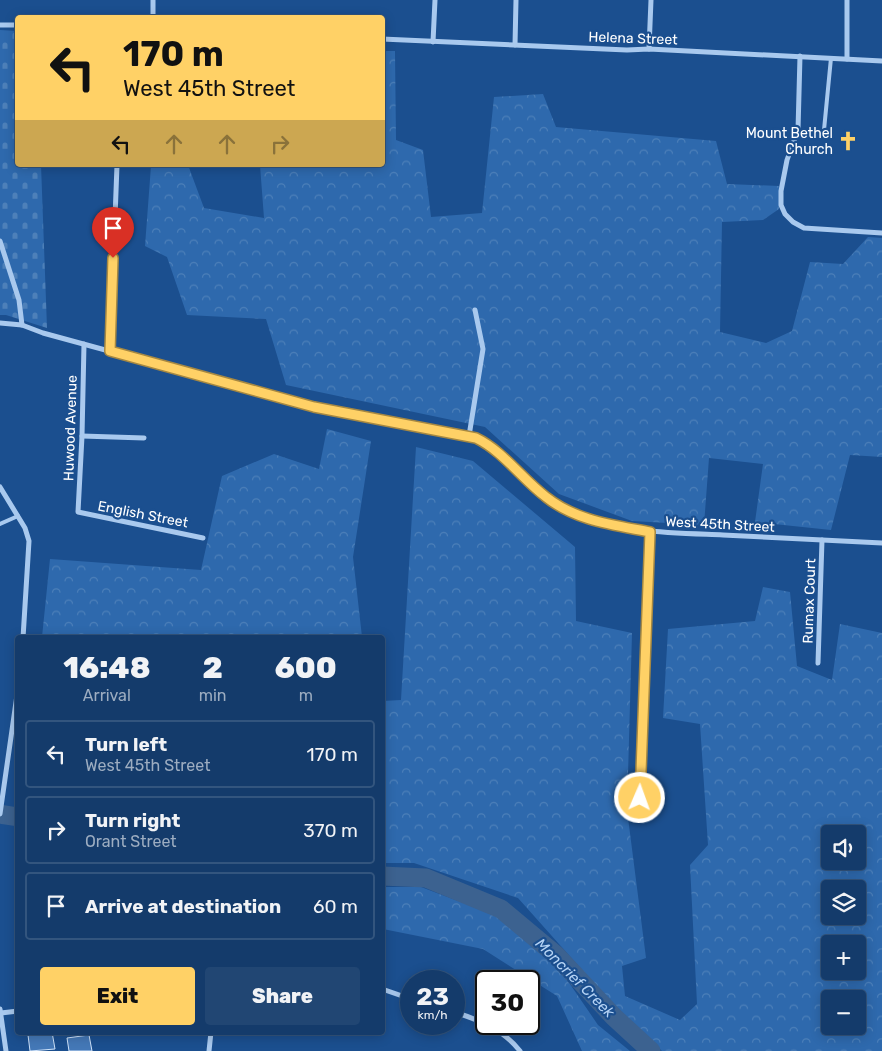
<!DOCTYPE html>
<html lang="en">
<head>
<meta charset="utf-8">
<style>
	:root { --surface:#143b6b; --page:#214673; --text:#f1f3f6; --muted:#9dadc1; --line:#33557e; --accent:#ffd166 }
	body { margin:0; font-family:Rubik,sans-serif; background:var(--page); color:var(--text); height:100vh; display:flex; flex-direction:column; font-size:19px; white-space:nowrap }
	* { box-sizing:border-box; margin:0 }
	p { font-size:16px; color:var(--muted) }
	.icon { flex:none; width:28px; height:28px; fill:none; stroke:currentColor; stroke-width:2; stroke-linecap:round; stroke-linejoin:round }
	.map { position:relative; flex:1; overflow:hidden }
	.side { position:absolute; left:15px; top:635px; width:370px; height:400px; display:flex; flex-direction:column; background:var(--surface); border-radius:5px; box-shadow:0 2px 12px #0003,0 0 0 1px var(--line) }
	.side>* { flex:none }
	.top-card { position:absolute; left:15px; top:15px; width:370px; height:152px; border-radius:5px; box-shadow:0 2px 12px #0003,0 0 0 1px var(--line); background:#ffd166; color:#111; overflow:hidden }
	.buttons { position:absolute; left:821px; top:825px; display:grid; gap:10px }
	.buttons a { display:grid; place-items:center; width:45px; height:45px; border-radius:5px; background:var(--surface); box-shadow:0 2px 12px #0003,0 0 0 1px var(--line); font-size:25px }
	.speed { position:absolute; left:400px; top:970px; display:flex; gap:10px; font-size:25px; font-weight:700; text-align:center }
	.speed>* { display:grid; place-content:center; width:65px; height:65px; border-radius:50%; background:var(--surface); box-shadow:0 2px 12px #0003,0 0 0 1px var(--line); line-height:1 }
	.speed small { font-size:12px; font-weight:400 }
	.speed .limit { border:2px solid #111; border-radius:8px; background:#fff; color:#111 }
	.pin { position:absolute; display:grid; place-items:center; width:42px; height:42px; color:#fff; margin:-51px -21px; border-radius:50% 50% 50% 0; rotate:-45deg; box-shadow:0 0 5px #0007 }
	.pin .icon { rotate:45deg }
	.me { position:absolute; width:55px; margin:-28px; rotate:2deg; stroke-linejoin:round; filter:drop-shadow(0 0 4px #0008) }
	.turn { display:flex; align-items:center; gap:18px; height:105px; padding:0 25px; font-size:22px }
	.turn .icon { width:65px; height:65px; stroke-width:2.5 }
	.turn b { display:block; font-size:35px; line-height:42px }
	.lanes { display:flex; align-items:center; height:48px; padding:0 25px; background:#0003; justify-content:center; gap:25px; direction:ltr }
	.lanes .off { opacity:.35 }
	.eta { display:flex; justify-content:space-evenly; align-items:center; height:85px; text-align:center }
	.eta b { font-size:30px; font-weight:800; line-height:35px }
	.action { display:flex; gap:10px; margin-top:auto; padding:10px 25px }
	.action a { flex:1; height:58px; border-radius:5px; background:var(--accent); color:#111; font-size:20px; font-weight:800; line-height:58px; text-align:center }
	.action a+a { background:var(--page); color:var(--text) }
	ul { padding:0; list-style:none }
	li { display:flex; align-items:center; gap:15px; height:68px; margin:0 10px 8px; padding:0 15px; border:2px solid var(--line); border-radius:5px }
	li div { flex:1 }
	li b { display:block; font-size:19px }
	li em { font-style:normal }
	.map>svg:first-child { display:block }
	.forest { fill:url(#forest-crowns); fill-rule:evenodd }
	.cemetery { fill:url(#cemetery-stones) }
	.lines { fill:none; stroke-linecap:round; stroke-linejoin:round }
	.river { stroke:#3c6290; stroke-width:19 }
	.building { fill:#4478b7; stroke:#cfe3fa }
	.lane { stroke:#a9c9ee; stroke-width:4 }
	.street { stroke:#a9c9ee; stroke-width:5 }
	.route-casing { stroke:#a68842; stroke-width:12 }
	.route { stroke:#ffd166; stroke-width:9 }
	.labels { text-anchor:middle; stroke-width:4.5; stroke-linejoin:round; paint-order:stroke }
	.street-label { font-size:14px; fill:#fff; stroke:#1b4f8f }
	.poi-label { font-size:14px; fill:#fff; stroke:#1b4f8f; text-anchor:end }
	.water-label { font-size:15px; font-style:italic; fill:#b5d3f5; stroke:#1b4f8f }
</style>
</head>
<body>
<div class="map">
<svg width="882" height="1051" viewBox="0 0 882 1051">
	<defs>
		<pattern id="forest-crowns" width="20" height="18" patternUnits="userSpaceOnUse" patternTransform="scale(1.25)"><rect width="20" height="18" fill="#2e69ad"/><path d="M2 6a3 3 0 1 1 6 0M12 15a3 3 0 1 1 6 0" fill="none" stroke="#4d80b9"/></pattern>
		<pattern id="cemetery-stones" width="16" height="16" patternUnits="userSpaceOnUse" patternTransform="scale(1.25)"><rect width="16" height="16" fill="#2e69ad"/><path d="M2 7V4a2 2 0 0 1 4 0v3zM10 15v-3a2 2 0 0 1 4 0v3z" fill="#4d80b9"/></pattern>
	</defs>
	<rect width="100%" height="100%" fill="#1b4f8f"/>
	<!-- forest -->
	<g class="forest">
		<path d="M383,51h12l1,89 27,10 8,67 51,-4 12,-116 49,-3 13,33 160,14 11,43 52,2v23l-16,11 -41,2 -2,110 46,11 26,-12 18,-69 33,2 25,-27 14,1v219l-32,-2 -19,75 -76,-8 8,-58 -54,-6 -5,67 -72,-4 -73,-27 -74,-67 -199,-42 -20,-66 -79,-4 -20,-58 -22,-11 6,-80 37,-1 16,43 60,10 -4,-53h122z"/>
		<path d="M327,429l44,12 -18,116 9,80h-320l8,-78 151,11 21,-94 52,-22 45,15z"/>
		<path d="M416,447l57,14 102,86 1,74 56,12 -5,177 19,148 -24,8 3,30 55,24 17,-16 -7,-139 18,-20 -8,-121 -37,-6 5,-89 87,-8 8,-34 27,5 7,74 35,14 8,-56 42,9v418h-220l-54,-52 -90,-101 -104,-35h-31v-162l18,-1zM830,834h28v27h-28zM830,889h28v27h-28zM830,944h28v27h-28zM830,999h28v27h-28z"/>
		<path d="M383,887h38l77,29 63,55 37,54 32,26h-48l-25,-55 -74,-47 -100,-20z"/>
	</g>
	<!-- cemetery -->
	<path class="cemetery" d="M0,30l17,1 1,134h23l6,163 -41,-13h-6z"/>
	<g class="lines">
		<!-- river -->
		<g class="river">
			<path d="M0,814l18,3"/>
			<path d="M382,876l44,2 75,31 55,46 58,62 37,34"/>
		</g>
	</g>
	<!-- building -->
	<g class="building">
		<path d="M43,1032h9l3,17 -25,2 -2,-16z"/>
		<path d="M89,1035l3,16h-23l-2,-13z"/>
	</g>
	<g class="lines">
		<!-- lane -->
		<g class="lane">
			<path d="M824,130l7,-72"/>
			<path d="M0,524l18,-8"/>
		</g>
		<!-- street -->
		<g class="street">
			<path d="M153,18v-18"/>
			<path d="M0,25h18"/>
			<path d="M382,39l245,11 22,-1 233,12"/>
			<path d="M433,42l2,-42"/>
			<path d="M515,45l1,-45"/>
			<path d="M649,49l2,-49"/>
			<path d="M800,56l-2,74 -11,30 -6,31v14l4,9 8,8 11,6 78,5"/>
			<path d="M847,59v-59"/>
			<path d="M0,241l19,59 3,25"/>
			<path d="M0,323l22,2 21,8 271,74 161,31c39,19 60,60 102,77 43,18 100,18 146,20 53,3 106,5 159,8"/>
			<path d="M84,344l-2,92 -4,76 125,26"/>
			<path d="M110,351l7,-186"/>
			<path d="M82,436l62,2"/>
			<path d="M469,436l14,-87 -8,-39"/>
			<path d="M0,487l25,41 4,13 -6,97"/>
			<path d="M818,663l4,-123"/>
			<path d="M0,814l18,-126"/>
			<path d="M642,820l-2,-22 10,-266"/>
			<path d="M382,989l29,10"/>
			<path d="M0,1009l6,42"/>
			<path d="M454,1012c25,8 49,17 66,39"/>
			<path d="M1,1013l17,-2"/>
			<path d="M209,1051l2,-19"/>
		</g>
	</g>
	<g class="lines">
		<defs>
			<path id="route" d="M113,258l-3,93 204,56 162,31c27,13 46,41 70,59 30,24 68,28 104,35l-10,266"/>
		</defs>
		<!-- route casing -->
		<use href="#route" class="route-casing"/>
		<!-- route -->
		<use href="#route" class="route"/>
	</g>
	<!-- icons -->
	<defs>
		<symbol id="church-bare" viewBox="-9 -9 18 18"><path d="M-1.2-6h2.4v3.5h3.3v2.4h-3.3V6h-2.4V-.1h-3.3v-2.4h3.3Z" fill="#ffd166" stroke="#1b4f8f" stroke-width="2.5" paint-order="stroke"/></symbol>
	</defs>
	<g fill-rule="evenodd">
		<use href="#church-bare" x="834" y="127" width="28" height="28"/>
	</g>
	<g class="labels">
		<!-- street labels -->
		<g class="street-label">
			<text transform="translate(633 38) rotate(2)" y="5">Helena Street</text>
			<text transform="translate(70 428) rotate(-88)" y="5">Huwood Avenue</text>
			<text transform="translate(143 514) rotate(11)" y="5">English Street</text>
			<text transform="translate(720 524) rotate(3)" y="5">West 45th Street</text>
			<text transform="translate(809 601) rotate(-88)" y="5">Rumax Court</text>
		</g>
		<!-- poi labels -->
		<g class="poi-label">
			<text x="833" y="138">Mount Bethel<tspan x="833" dy="16">Church</tspan></text>
		</g>
		<!-- water labels -->
		<g class="water-label">
			<text transform="translate(575 978) rotate(45)" y="5">Moncrief Creek</text>
		</g>
	</g>
</svg>
<div class="buttons">
<a><svg class="icon" aria-label="sound" viewBox="0 0 24 24"><path d="M4 9h4l5-4v14l-5-4H4zM17 9q2 3 0 6"/></svg></a>
<a><svg class="icon" aria-label="layers" viewBox="0 0 24 24"><path d="M12 4l9 5-9 5-9-5zM3 14l9 5 9-5"/></svg></a>
<a>+</a>
<a>−</a>
</div>
<div class="speed"><div>23<small>km/h</small></div><div class="limit">30</div></div>
<div class="pin" style="left:113px;top:258px;background:#d93025"><svg class="icon" aria-label="arrive" viewBox="0 0 24 24"><path d="M6 21V4h12l-3 4 3 4H6"/></svg></div>
<svg class="me" style="left:640px;top:798px" viewBox="-20 -20 40 40"><circle r="17" fill="#ffd166" stroke="#fff" stroke-width="3"/><path d="M0-11L8 9 0 5-8 9z" fill="#fff"/></svg>
<div class="top-card">
<div class="turn"><svg class="icon" aria-label="left" viewBox="0 0 24 24"><path d="M17 20v-9H6M10 6l-5 5 5 5"/></svg><div><b>170 m</b>West 45th Street</div></div>
<div class="lanes"><svg class="icon" aria-label="left" viewBox="0 0 24 24"><path d="M17 20v-9H6M10 6l-5 5 5 5"/></svg><svg class="icon off" aria-label="ahead" viewBox="0 0 24 24"><path d="M12 20V5M6 11l6-6 6 6"/></svg><svg class="icon off" aria-label="ahead" viewBox="0 0 24 24"><path d="M12 20V5M6 11l6-6 6 6"/></svg><svg class="icon off" aria-label="right" viewBox="0 0 24 24"><path d="M7 20v-9h11M14 6l5 5-5 5"/></svg></div>
</div>
<section class="side">
<div class="eta">
<div><b>16:48</b><p>Arrival</p></div>
<div><b>2</b><p>min</p></div>
<div><b>600</b><p>m</p></div>
</div>
<ul>
<li><svg class="icon" aria-label="left" viewBox="0 0 24 24"><path d="M17 20v-9H6M10 6l-5 5 5 5"/></svg><div><b>Turn left</b><p>West 45th Street</p></div><em>170 m</em></li>
<li><svg class="icon" aria-label="right" viewBox="0 0 24 24"><path d="M7 20v-9h11M14 6l5 5-5 5"/></svg><div><b>Turn right</b><p>Orant Street</p></div><em>370 m</em></li>
<li><svg class="icon" aria-label="arrive" viewBox="0 0 24 24"><path d="M6 21V4h12l-3 4 3 4H6"/></svg><div><b>Arrive at destination</b></div><em>60 m</em></li>
</ul>
<div class="action"><a>Exit</a><a>Share</a></div>
</section>
</div>
</body>
</html>
